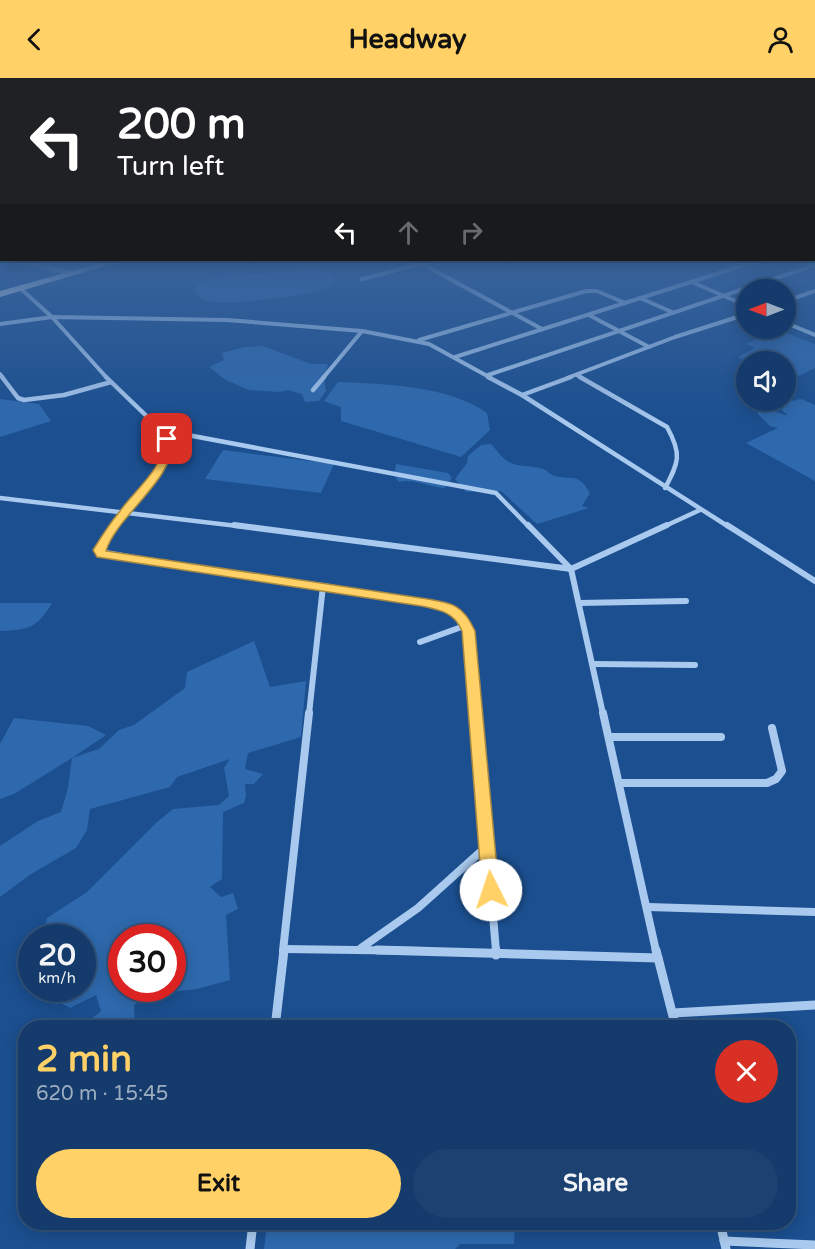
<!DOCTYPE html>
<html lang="en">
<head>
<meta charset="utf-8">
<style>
	:root { --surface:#143b6b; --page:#1d4271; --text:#f1f3f6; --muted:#9dadc1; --line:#33557e; --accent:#ffd166 }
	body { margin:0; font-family:"Varela Round",sans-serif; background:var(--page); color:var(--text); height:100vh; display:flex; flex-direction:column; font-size:22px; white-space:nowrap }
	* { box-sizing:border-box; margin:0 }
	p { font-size:20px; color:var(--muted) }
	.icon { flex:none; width:33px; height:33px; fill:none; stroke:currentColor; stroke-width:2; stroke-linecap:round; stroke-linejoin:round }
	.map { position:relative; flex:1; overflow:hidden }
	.panel { position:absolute; left:18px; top:942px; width:778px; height:210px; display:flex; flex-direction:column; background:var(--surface); border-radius:24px; box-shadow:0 3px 15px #0003,0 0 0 2px var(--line) }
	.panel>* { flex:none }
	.top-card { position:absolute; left:0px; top:0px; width:816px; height:183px; box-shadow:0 3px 15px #0003,0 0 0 2px var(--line); background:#202124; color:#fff; overflow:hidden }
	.needle { width:39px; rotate:270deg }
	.fabs { position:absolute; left:736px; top:201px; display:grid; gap:12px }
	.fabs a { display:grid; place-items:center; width:60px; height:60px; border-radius:50%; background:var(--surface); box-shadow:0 3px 15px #0003,0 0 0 2px var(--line); font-size:30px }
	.speed { position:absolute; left:18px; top:846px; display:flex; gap:12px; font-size:30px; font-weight:700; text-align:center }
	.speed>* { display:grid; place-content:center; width:78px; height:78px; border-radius:50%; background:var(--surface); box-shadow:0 3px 15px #0003,0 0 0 2px var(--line); line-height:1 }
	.speed small { font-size:15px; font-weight:400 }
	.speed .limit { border:9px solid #d22; background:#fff; color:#111 }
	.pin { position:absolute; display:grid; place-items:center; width:51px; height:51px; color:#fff; margin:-26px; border-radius:12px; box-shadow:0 3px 9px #0006 }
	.me { position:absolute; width:66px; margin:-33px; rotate:356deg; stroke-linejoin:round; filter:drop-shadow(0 0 4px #0008) }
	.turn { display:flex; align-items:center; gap:21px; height:126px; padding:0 18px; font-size:27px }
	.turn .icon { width:78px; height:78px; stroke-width:2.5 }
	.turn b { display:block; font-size:42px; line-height:51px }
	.lanes { display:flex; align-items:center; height:57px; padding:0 18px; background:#0003; justify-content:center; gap:30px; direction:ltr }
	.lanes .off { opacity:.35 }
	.round { display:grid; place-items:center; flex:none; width:63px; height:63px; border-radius:32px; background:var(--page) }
	.head { display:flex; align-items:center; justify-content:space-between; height:102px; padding:0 18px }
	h1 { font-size:36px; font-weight:800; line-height:45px; color:var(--accent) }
	.primary-button { display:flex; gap:12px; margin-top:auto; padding:12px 18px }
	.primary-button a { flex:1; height:69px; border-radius:36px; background:var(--accent); color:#111; font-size:24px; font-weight:800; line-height:69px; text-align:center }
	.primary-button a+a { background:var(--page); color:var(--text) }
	header { display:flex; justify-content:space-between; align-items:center; height:78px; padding:0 18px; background:var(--accent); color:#111; font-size:27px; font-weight:800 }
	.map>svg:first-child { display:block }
	.green { fill:#2e69ad; fill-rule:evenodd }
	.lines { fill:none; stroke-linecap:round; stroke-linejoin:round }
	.street-far4 { stroke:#a9c9ee; stroke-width:4 }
	.street-far3 { stroke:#a9c9ee; stroke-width:4.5 }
	.street-far2 { stroke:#a9c9ee; stroke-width:6 }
	.street-far1 { stroke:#a9c9ee; stroke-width:8 }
	.street { stroke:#a9c9ee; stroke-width:9 }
	.highway { fill:#fff; fill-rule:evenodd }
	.route { fill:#ffd166; stroke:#a68842; stroke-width:1.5 }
</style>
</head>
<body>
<header><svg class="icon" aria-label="back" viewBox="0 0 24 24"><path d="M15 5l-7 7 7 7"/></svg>Headway<svg class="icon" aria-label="person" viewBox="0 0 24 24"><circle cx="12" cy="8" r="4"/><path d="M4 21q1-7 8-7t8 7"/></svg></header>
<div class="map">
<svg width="815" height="1171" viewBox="0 0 815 1171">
	<rect width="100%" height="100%" fill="#1b4f8f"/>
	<!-- green -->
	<g class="green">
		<path d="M0,182h129l-63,17z"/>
		<path d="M310,190l12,1 10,5v12c-19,9 -103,20 -123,15 -6,-1 -12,-4 -15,-10l3,-6 17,-7z"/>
		<path d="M779,252l36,14v24l-16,8 -13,-5v-9h-39l-9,-5 17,-9 -9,-4z"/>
		<path d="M263,268l48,18h17l-4,15 2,12 -7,10 -14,1 -3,-8 -14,-4 -9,2 -30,-2 -23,-10 -17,-13 15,-7 -2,-7 22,-6z"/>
		<path d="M338,304c46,2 110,3 149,31l3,17 -29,27 -120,-36v-14l-17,-6z"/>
		<path d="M0,321l39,5 12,17 -51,16z"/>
		<path d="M801,321l14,6v76l-69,-38 32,-15 -8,-2 -13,-13 8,-5 23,8 -12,-12z"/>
		<path d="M491,366c5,5 10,13 16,17 11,7 24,4 36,8 5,2 7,6 12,7 18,4 24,-3 35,17l-8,13 7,2 -52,16 -36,-33 -35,1 -11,-13 12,-16 1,-7 13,-11z"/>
		<path d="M223,372l111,14 -13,29 -116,-14z"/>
		<path d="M396,386l52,9 4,5 -7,10c-18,-1 -30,-10 -46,-6l-5,-7z"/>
		<path d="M0,525h52c-15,25 -23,27 -52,28z"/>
		<path d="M254,563l16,46 36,-6 -5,56 -53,16 -3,16 18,5 -9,10h-9l1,12 -2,7 -21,9 -1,67 -12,8 11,10 12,-4 5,16 -12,6 4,65 -33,9 -50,6 -13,10 1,20 -4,2h-50l20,-16 -5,-16 -26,13 -13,-7 -8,-12 33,-1v-50l-19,-13 -18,1 2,-8 40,-26 69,-69 17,-14 46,-4 10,-9 -5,-28 6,-9 -53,18 -7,10 -80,22 -3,21 -11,18 -45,26 -31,23v-51l38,-25 23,-9 7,-24 4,-30 -58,36 -14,5v-55l14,-26 74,8 18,9 -34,23 27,-9 20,-19 15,-5 51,-37 2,-16zM122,860h50v50h-50z"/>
		<path d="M267,1145h248l-1,21h-54l-5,5h-191z"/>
	</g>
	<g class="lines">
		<!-- street-far4 -->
		<g class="street-far4">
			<path d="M12,182l60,13"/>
			<path d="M415,182l127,69"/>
			<path d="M800,182l15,5"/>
			<path d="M362,201l74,-19"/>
			<path d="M692,204l55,24"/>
			<path d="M20,210l32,29 55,61"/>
			<path d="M640,220l32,14"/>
			<path d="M786,223l29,-10"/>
			<path d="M589,237l60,32"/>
			<path d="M786,245l29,12"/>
			<path d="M0,246l52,-7 175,3 135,11 67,13 62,34"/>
			<path d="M419,262l167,-49h11l28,12"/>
			<path d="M455,279l305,-97"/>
			<path d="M0,296l3,4"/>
			<path d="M488,297l327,-110"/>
			<path d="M577,297l5,3"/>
			<path d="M323,300l39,-47"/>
			<path d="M567,300l108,-41 72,-23"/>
		</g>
		<!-- street-far3 -->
		<g class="street-far3">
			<path d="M2,299l16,21 6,2 40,-5 47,-13"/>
			<path d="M106,299l55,53 7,14 -8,23 -45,60"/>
			<path d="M488,299l34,18 207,132"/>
			<path d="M580,299l87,50c15,27 12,35 -2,61"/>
			<path d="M313,312l11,-13"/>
			<path d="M522,317l49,-18"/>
			<path d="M161,352l335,63 33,34"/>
			<path d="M0,420l246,29"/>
			<path d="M663,449l37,-17"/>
		</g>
		<!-- street-far2 -->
		<g class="street-far2">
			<path d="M116,447l-16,27 110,19 113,15 -14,128"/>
			<path d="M234,447l337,44 96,-44"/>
			<path d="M528,447l43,44 32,145"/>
			<path d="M727,447l88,56"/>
			<path d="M323,508l123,21 14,9 9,15 7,83"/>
			<path d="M579,525l107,-2"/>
			<path d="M420,564l47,-17"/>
			<path d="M593,586l102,1"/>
		</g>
		<!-- street-far1 -->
		<g class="street-far1">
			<path d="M476,635l20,238"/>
			<path d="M603,635l53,238"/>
			<path d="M609,659h112"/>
			<path d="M620,705h147l9,-4 6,-8 -10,-43"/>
			<path d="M648,829l167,5"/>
			<path d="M361,870l57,-40 69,-62"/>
			<path d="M284,871l143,2"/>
			<path d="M283,873l26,-238"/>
		</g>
		<!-- street -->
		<g class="street">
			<path d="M377,872l281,8"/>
			<path d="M496,872v5"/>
			<path d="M656,872l20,78"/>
			<path d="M673,935l142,-8"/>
			<path d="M275,950l9,-78"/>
			<path d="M720,1144l6,27"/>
			<path d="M724,1163l91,4"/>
			<path d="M250,1171l3,-27"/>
		</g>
		<!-- highway -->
		<path class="highway" d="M111,182h14l-125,37v-6z"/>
	</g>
	<!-- sky -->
	<linearGradient id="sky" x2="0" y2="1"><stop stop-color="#0f2b4f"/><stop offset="0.53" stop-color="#39639b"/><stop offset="1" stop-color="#39639b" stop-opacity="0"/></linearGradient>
	<rect width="815" height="345" fill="url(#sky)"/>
	<!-- route -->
	<path class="route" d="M167,358l5,3c5,39 -55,76 -66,112l315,47c29,5 41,4 54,33l24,259 -2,5 -6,2 -6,-2 -3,-5 -20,-259c-8,-19 -22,-21 -41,-25l-324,-49 -4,-7c8,-13 17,-27 27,-39 15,-22 46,-43 42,-72z"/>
</svg>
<div class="fabs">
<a><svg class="needle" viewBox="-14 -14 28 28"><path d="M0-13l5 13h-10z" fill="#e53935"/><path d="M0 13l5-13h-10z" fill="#9dadc1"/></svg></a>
<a><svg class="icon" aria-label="sound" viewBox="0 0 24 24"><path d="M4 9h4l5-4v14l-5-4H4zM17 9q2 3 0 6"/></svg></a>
</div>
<div class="speed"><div>20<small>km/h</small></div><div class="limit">30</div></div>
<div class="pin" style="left:167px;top:361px;background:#d93025"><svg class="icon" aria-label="arrive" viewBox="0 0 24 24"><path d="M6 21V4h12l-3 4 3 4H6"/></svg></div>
<svg class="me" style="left:491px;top:812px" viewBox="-20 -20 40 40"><circle r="19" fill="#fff"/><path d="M0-13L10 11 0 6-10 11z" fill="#ffd166"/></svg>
<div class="top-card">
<div class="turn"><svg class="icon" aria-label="left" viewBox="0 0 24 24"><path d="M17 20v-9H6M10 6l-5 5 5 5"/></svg><div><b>200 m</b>Turn left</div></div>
<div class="lanes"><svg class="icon" aria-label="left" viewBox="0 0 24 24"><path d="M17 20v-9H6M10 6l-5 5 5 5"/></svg><svg class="icon off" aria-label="ahead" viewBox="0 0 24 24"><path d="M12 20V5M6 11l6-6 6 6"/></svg><svg class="icon off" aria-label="right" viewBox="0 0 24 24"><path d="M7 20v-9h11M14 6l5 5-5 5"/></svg></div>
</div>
<section class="panel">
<div class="head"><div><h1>2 min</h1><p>620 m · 15:45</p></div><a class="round" style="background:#d93025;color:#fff"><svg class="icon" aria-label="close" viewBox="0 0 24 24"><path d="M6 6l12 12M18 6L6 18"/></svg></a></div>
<div class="primary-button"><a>Exit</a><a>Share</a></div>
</section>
</div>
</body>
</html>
